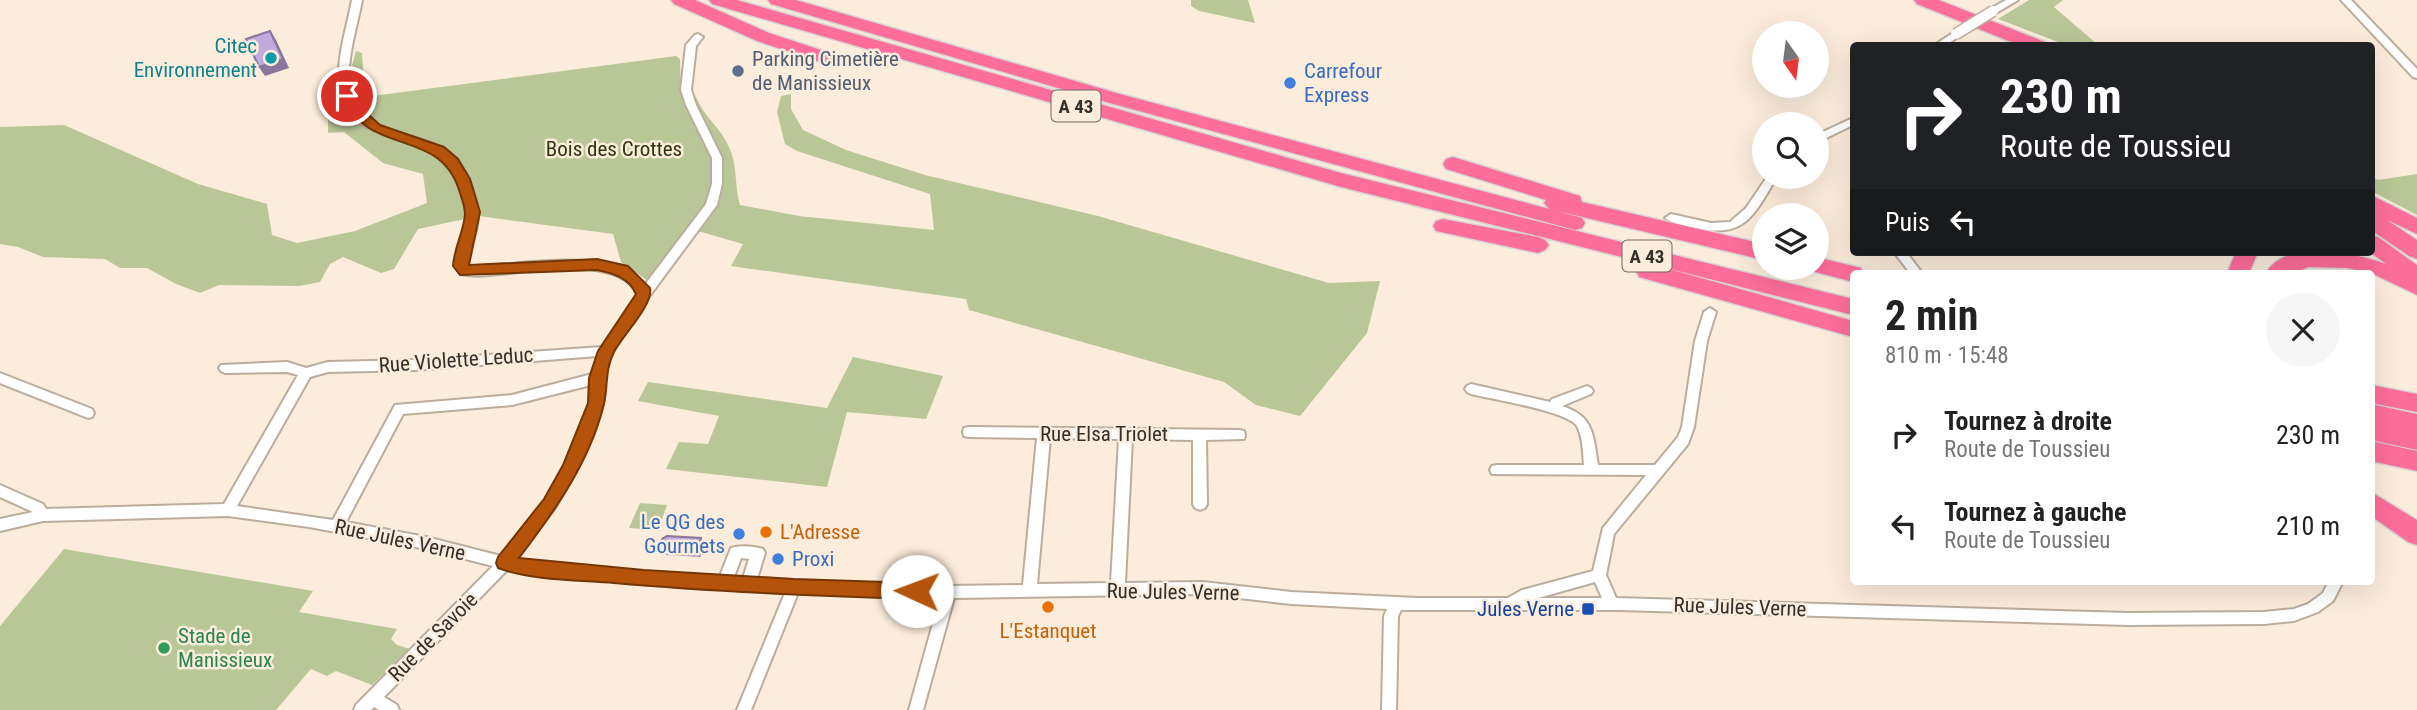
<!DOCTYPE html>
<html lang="fr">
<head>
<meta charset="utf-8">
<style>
	:root { --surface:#fff; --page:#f6f6f6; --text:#222; --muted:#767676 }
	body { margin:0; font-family:"Roboto Condensed",sans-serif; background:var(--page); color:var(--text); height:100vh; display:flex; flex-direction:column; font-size:26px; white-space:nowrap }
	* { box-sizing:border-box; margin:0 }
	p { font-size:23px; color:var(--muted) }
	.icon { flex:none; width:38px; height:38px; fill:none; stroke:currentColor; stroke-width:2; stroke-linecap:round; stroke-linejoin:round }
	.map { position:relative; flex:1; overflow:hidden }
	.panel { position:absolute; left:1850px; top:270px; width:525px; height:315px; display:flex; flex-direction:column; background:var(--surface); border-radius:7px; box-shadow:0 7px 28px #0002 }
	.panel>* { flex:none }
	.banner { position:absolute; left:1850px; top:42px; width:525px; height:214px; border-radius:7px; box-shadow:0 7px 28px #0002; background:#202124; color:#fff; overflow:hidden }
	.needle { width:46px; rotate:166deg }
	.controls { position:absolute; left:1752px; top:21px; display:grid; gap:14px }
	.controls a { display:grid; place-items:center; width:77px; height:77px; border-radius:50%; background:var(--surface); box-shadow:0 7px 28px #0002; font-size:35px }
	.pin { position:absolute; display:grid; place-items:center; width:60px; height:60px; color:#fff; margin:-30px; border:4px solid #fff; border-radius:50%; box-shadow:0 2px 7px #0007 }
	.me { position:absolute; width:77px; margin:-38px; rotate:272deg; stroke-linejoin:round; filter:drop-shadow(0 0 5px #0008) }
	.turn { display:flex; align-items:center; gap:24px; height:147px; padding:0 35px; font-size:32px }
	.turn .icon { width:91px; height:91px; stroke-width:2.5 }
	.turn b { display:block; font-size:49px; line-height:60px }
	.then { display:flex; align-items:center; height:66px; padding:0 35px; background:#0003; gap:14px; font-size:26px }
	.round { display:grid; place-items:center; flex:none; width:74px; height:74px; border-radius:37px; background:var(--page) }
	.head { display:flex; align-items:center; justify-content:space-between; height:119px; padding:0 35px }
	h1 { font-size:42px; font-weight:700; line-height:52px }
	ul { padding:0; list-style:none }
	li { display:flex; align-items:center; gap:21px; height:91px; padding:0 35px }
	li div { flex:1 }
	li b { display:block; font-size:26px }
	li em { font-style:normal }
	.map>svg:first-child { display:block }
	.green { fill:#b9c798 }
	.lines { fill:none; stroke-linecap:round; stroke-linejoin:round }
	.minor-casing { stroke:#bbad9d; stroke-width:4 }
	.motorway-casing { stroke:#d7d6d4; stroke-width:3 }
	.minor { fill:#fff; fill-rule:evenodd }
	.motorway { fill:#fd6e9b; fill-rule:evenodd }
	.minor-bridge-casing { stroke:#bbad9d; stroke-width:13; stroke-linecap:butt }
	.minor-bridge { stroke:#fff; stroke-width:10 }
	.wall { fill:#a792bd }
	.shaded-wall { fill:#88779a }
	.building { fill:#c2aadc; stroke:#88779a; stroke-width:2 }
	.route { fill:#b45309; stroke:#753606; stroke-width:2 }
	.culture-dot { fill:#0f9aa8; stroke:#fbecdb; stroke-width:2.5 }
	.service-dot { fill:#5c6f8a; stroke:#fbecdb; stroke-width:2.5 }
	.shop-dot { fill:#3f7fe0; stroke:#fbecdb; stroke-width:2.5 }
	.food-dot { fill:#e8710a; stroke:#fbecdb; stroke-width:2.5 }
	.transit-dot { fill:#1a4fb4; stroke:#fbecdb; stroke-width:2.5 }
	.leisure-dot { fill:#2e9e5b; stroke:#fbecdb; stroke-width:2.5 }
	.labels { text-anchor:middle; stroke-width:5; stroke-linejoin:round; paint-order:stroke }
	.shield { fill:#fbecdb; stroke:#70685e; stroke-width:2 }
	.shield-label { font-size:19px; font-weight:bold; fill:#353029 }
	.culture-label { font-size:21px; fill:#0d838f; stroke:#fbecdb; text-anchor:end }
	.service-label { font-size:21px; fill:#4e5e75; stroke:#fbecdb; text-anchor:start }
	.shop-label { font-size:21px; fill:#366cbe; stroke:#fbecdb; text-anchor:start }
	.park-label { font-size:21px; fill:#2d360d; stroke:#fbecdb }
	.street-label { font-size:21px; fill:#353029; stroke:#fbecdb }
	.food-label { font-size:21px; fill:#c56008; stroke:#fbecdb; text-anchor:start }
	.transit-label { font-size:21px; fill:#164399; stroke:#fbecdb; text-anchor:end }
	.leisure-label { font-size:21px; fill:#27864d; stroke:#fbecdb; text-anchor:start }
</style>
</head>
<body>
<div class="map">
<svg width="2417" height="710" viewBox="0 0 2417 710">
	<rect width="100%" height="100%" fill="#fbecdb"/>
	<!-- green -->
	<g class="green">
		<path d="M1191,0h57l7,23 -56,-12 -8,-5z"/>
		<path d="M2029,0h34l-9,7 44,38h-32l-68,-26z"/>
		<path d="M356,51l6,2 3,44 311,-41 4,3 1,38h15c8,20 25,31 33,50 9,19 5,38 11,58l59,11 135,14 -4,-36 -133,-43 -12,-7 -8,-32 4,-16 10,-2v15l12,21 43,20 79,25 173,41 231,67 51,-2 -13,52 -67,83 -44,-11 -32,-23 -255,-72 -3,-11 -235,-33 12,-22 -45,-13 -41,56 -36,-25 -8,-28 -134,-18 -61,13 -24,40 -13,4 -38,-16 -13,7 -10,18 -21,4 -80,-1 -19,8 -24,-9 -29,-16h-27l-15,-9 -62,-2 -25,-10 -18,-3v-117l64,-2 134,59 69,20 5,31 25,8 58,-12 72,-28 -4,-29 -40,-11 -39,-31 -16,1v-17l-6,-5 10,-5 23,-3 -6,-26z"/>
		<path d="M2417,174v41l-46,-24v-14l7,3z"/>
		<path d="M853,357l90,19 -17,43 -79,-7 -20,75 -161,-18 13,-27 29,2 11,-28 -81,-15 10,-19 179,26z"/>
		<path d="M640,503l27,2 -9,25 -29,-2z"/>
		<path d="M64,549l249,42 -14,21 98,17 -6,10 6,6 13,4 -38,36 -36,-14 -9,5 -16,-7 -35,41h-276v-84z"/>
	</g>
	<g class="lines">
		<defs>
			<g id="minor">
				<path d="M352,0h10c-5,28 -17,61 -12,90 8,45 63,40 94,59 12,7 20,21 26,33 4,10 7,21 8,31 1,18 -9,35 -11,52l6,3c41,-4 147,-22 171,18l62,-82 6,-20v-26l-26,-53 -5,-15 5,-45 9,-10 3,-1 5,3 -7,9 -5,44 5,15 26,53v26l-5,21 -69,93 -36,54 -9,26 -1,25 -24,64 -23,41 -40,52 129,12 76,4 11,-28c9,-3 23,-2 32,1l2,4 -8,26 192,7 74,-1 14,-147 -68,-1 -5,-1 -1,-4 1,-4 5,-1 270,3 5,1 1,4 -1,4 -38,1 1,64 -2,4 -5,2 -5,-2 -2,-4v-64l-61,-1 -7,144 78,-1 88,10 126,6h91l14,-8 71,-19 10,-43 43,-53 -154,-1 -2,-4 2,-4 5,-1h87c-1,-12 -1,-28 -7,-39 -10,-15 -86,-27 -106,-32l-4,-2 -2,-3 2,-3 4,-2 79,18 2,-3 35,-13 4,2 2,3 -2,3 -29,12c32,10 31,29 36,59h57l23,-28 4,-10 13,-86 9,-29 6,-4 6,4 -9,29 -13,86 -6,17 -74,90 -8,41 10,23 512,15 136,-1 30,-3 14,-5 15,-11 6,-12h14l-10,20 -15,11 -24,9 -30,3 -136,1 -508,-15h-219l-3,6 -2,94h-14l2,-94 3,-7 -96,-5 -88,-10 -249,4 -31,112h-14l31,-112 -142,-5 -47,117h-14l48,-117 -141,-9 -125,-11 -12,-3 -123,127 13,8 2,5h-20l-5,-3 -3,3h-17l2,-5 137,-139 -67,-17 -117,-22 -81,-11 -185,5 -43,10v-12l33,-7 -33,-15v-12l43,19 3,5 178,-5 74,-129 -11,-3 -62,1 -4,-2 -2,-3 2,-3 66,-3 19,6 22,-6 87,-2 187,-13 36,-52c-3,-5 -5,-10 -10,-13 -28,-21 -85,-13 -118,-9 -16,1 -33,5 -49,1l-6,-8c3,-19 14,-38 11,-57 -2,-19 -10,-40 -25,-52 -32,-27 -92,-13 -101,-67 -5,-29 7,-62 12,-90zM598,356l-6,18 -80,21 -117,10 -62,115 -96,-14 73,-129 18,-5 87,-2zM591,385l-1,18 -25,63 -20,34 -44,56 -75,-19 -80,-15 57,-108 109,-9zM1050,438l69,1 -8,144 -74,1zM741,558l8,1 -6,19 -9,-1zM1595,582l7,16h-64z"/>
				<path d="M2006,0h12l-22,13h-6v-4z"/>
				<path d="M2341,0h10l66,69v9l-4,-1z"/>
				<path d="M1956,31l5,3 -2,2 -14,10h-12z"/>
				<path d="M1853,118v7l-37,18v-8z"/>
				<path d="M1767,177h10c-23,37 -31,62 -80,51 -10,-2 -24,-4 -32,-10l6,-4 40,9 19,-1 16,-14z"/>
				<path d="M1894,252h12l16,21h-12z"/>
				<path d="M0,373l92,36 2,4 -2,4 -4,1 -88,-35z"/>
			</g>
			<g id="motorway">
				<path d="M671,0h24l74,33 67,22 2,4 -9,6 -72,-24 -83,-37z"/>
				<path d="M709,0h28l604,173 512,126v16l-191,-48 191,54v16l-214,-60 -3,-6 3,-6 7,-2 -305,-76 -629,-183z"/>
				<path d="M768,0h28l324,94 429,115 -5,-6 2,-3 -100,-31 -3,-5 3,-5 7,-2 127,39 2,6 182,42v16l-207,-49 25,7 3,5 -3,5 -7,2 -469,-128 -335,-98z"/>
				<path d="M1914,0h25l106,42 3,4h-27l-104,-42z"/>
				<path d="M2371,195l46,23v16l-30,-14 30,20v19l-8,-3 -38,-26v-18h3l-3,-1z"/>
				<path d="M1443,219l95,18 7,3 4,5 -4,5 -7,3 -102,-22 -3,-5 3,-5z"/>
				<path d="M2371,235l7,2 39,28v30l-46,-22 -24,-5 -38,-1 -16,6h-27c20,-35 90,-20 120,-9l-16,-12z"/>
				<path d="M2236,252h22l-9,21h-22z"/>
				<path d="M1816,257l45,11 2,5h-10v9l-45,-12 -1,-2h9z"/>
				<path d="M2371,385l46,9v18l-46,-9z"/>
				<path d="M2371,404l46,10v36l-46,-10z"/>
				<path d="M2371,441l46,10v20l-46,-10z"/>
				<path d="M2371,492l46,28v25l-9,-3 -37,-26z"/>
			</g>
		</defs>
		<!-- minor casing -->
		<use href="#minor" class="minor-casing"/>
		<!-- motorway casing -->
		<use href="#motorway" class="motorway-casing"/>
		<!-- minor -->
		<use href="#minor" class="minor"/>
		<!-- motorway -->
		<use href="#motorway" class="motorway"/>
		<defs>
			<path id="minor-bridge" d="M1956,34l37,-23"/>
		</defs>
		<!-- minor-bridge casing -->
		<use href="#minor-bridge" class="minor-bridge-casing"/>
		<!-- minor-bridge -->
		<use href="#minor-bridge" class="minor-bridge"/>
	</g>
	<!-- wall -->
	<path class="wall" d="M701,538l3,6 -4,13 -34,-2 -6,-10z"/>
	<!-- shaded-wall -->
	<g class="shaded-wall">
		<path d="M270,31l6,9 13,28 -24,8 -6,-9z"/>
		<path d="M701,538l3,6 -4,13 -3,-6z"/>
	</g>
	<!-- building -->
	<g class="building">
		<path d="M270,31l13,28 -24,8 -13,-28z"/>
		<path d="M667,536l34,2 -4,13 -35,-1 -2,-5 2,-6z"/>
	</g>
	<!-- route -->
	<path class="route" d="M347,92l5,1 7,13 21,19 64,22 14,12 12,20 10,33 -11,53 128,-6 31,7 22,22c4,16 -28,48 -36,64 -9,17 -6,34 -10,52 -14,58 -50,108 -85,154l125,12 150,9 123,4 7,2 2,6 -2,6 -7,2c-101,-3 -202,-7 -303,-16 -38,-3 -80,-2 -116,-15l-2,-5 2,-6 46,-58 19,-34 25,-62 1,-25 9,-27 38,-57c-7,-16 -23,-21 -39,-24l-137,5 -7,-9c1,-18 11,-35 12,-52 0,-7 -3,-15 -5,-21 -19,-67 -88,-34 -120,-97z"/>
	<!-- markers -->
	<circle class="culture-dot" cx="271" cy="58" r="7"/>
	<circle class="service-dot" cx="738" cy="71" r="7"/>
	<g class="shop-dot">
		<circle cx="1290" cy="83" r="7"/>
		<circle cx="739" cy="534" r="7"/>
		<circle cx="778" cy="559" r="7"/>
	</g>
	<g class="food-dot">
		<circle cx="766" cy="532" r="7"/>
		<circle cx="1048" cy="607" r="7"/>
	</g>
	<rect class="transit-dot" x="1581" y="602" width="14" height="14" rx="3.5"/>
	<circle class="leisure-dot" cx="164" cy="648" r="7"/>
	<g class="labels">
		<!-- shield labels -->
		<g class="shield">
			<rect x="1051.5" y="90.5" width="49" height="31" rx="5"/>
			<rect x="1622.5" y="240.5" width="49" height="31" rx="5"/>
		</g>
		<g class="shield-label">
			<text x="1076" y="113">A 43</text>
			<text x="1647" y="263">A 43</text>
		</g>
		<!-- culture labels -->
		<g class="culture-label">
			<text x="257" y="53">Citec<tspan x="257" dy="24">Environnement</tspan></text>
		</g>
		<!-- service labels -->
		<g class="service-label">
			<text x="752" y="66">Parking Cimetière<tspan x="752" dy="24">de Manissieux</tspan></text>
		</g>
		<!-- shop labels -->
		<g class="shop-label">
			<text x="1304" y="78">Carrefour<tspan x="1304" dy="24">Express</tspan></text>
			<text x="725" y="529" text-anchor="end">Le QG des<tspan x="725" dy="24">Gourmets</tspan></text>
			<text x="792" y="566">Proxi</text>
		</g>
		<!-- park labels -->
		<g class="park-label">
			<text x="614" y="156">Bois des Crottes</text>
		</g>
		<!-- street labels -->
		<g class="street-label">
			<text transform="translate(456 360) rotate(-4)" y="7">Rue Violette Leduc</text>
			<text x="1104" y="441">Rue Elsa Triolet</text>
			<text transform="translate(400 540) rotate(12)" y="7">Rue Jules Verne</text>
			<text transform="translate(1173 592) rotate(1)" y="7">Rue Jules Verne</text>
			<text transform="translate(1740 607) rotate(2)" y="7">Rue Jules Verne</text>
			<text transform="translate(433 637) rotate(-45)" y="7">Rue de Savoie</text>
		</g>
		<!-- food labels -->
		<g class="food-label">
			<text x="780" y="539">L'Adresse</text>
			<text x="1048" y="638" text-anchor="middle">L'Estanquet</text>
		</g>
		<!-- transit labels -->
		<g class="transit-label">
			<text x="1574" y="616">Jules Verne</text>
		</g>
		<!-- leisure labels -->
		<g class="leisure-label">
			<text x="178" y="643">Stade de<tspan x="178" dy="24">Manissieux</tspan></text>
		</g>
	</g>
</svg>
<div class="controls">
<a><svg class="needle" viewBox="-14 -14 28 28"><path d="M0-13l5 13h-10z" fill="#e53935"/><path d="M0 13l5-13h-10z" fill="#767676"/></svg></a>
<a><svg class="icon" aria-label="search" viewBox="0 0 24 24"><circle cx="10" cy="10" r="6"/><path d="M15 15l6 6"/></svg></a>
<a><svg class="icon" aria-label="layers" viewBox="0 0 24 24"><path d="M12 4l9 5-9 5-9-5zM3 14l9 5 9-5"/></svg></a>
</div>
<div class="pin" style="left:347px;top:96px;background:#d93025"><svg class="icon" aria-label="arrive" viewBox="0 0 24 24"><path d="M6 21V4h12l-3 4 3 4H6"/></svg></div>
<svg class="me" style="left:917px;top:591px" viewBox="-20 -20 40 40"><circle r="19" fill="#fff"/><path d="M0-13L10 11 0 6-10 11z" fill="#b45309"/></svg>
<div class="banner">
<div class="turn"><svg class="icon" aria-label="right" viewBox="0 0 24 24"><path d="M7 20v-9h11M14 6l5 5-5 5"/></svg><div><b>230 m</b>Route de Toussieu</div></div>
<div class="then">Puis<svg class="icon" aria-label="left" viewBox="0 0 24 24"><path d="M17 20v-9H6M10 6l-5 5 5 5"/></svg></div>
</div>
<section class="panel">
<div class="head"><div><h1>2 min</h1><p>810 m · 15:48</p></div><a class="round"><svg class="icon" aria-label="close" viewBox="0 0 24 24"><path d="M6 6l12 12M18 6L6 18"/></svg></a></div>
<ul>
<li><svg class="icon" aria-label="right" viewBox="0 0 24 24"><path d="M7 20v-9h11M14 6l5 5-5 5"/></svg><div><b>Tournez à droite</b><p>Route de Toussieu</p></div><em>230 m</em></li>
<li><svg class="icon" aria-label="left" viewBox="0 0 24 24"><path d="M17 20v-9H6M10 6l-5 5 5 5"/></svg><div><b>Tournez à gauche</b><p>Route de Toussieu</p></div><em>210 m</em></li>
</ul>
</section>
</div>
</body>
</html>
